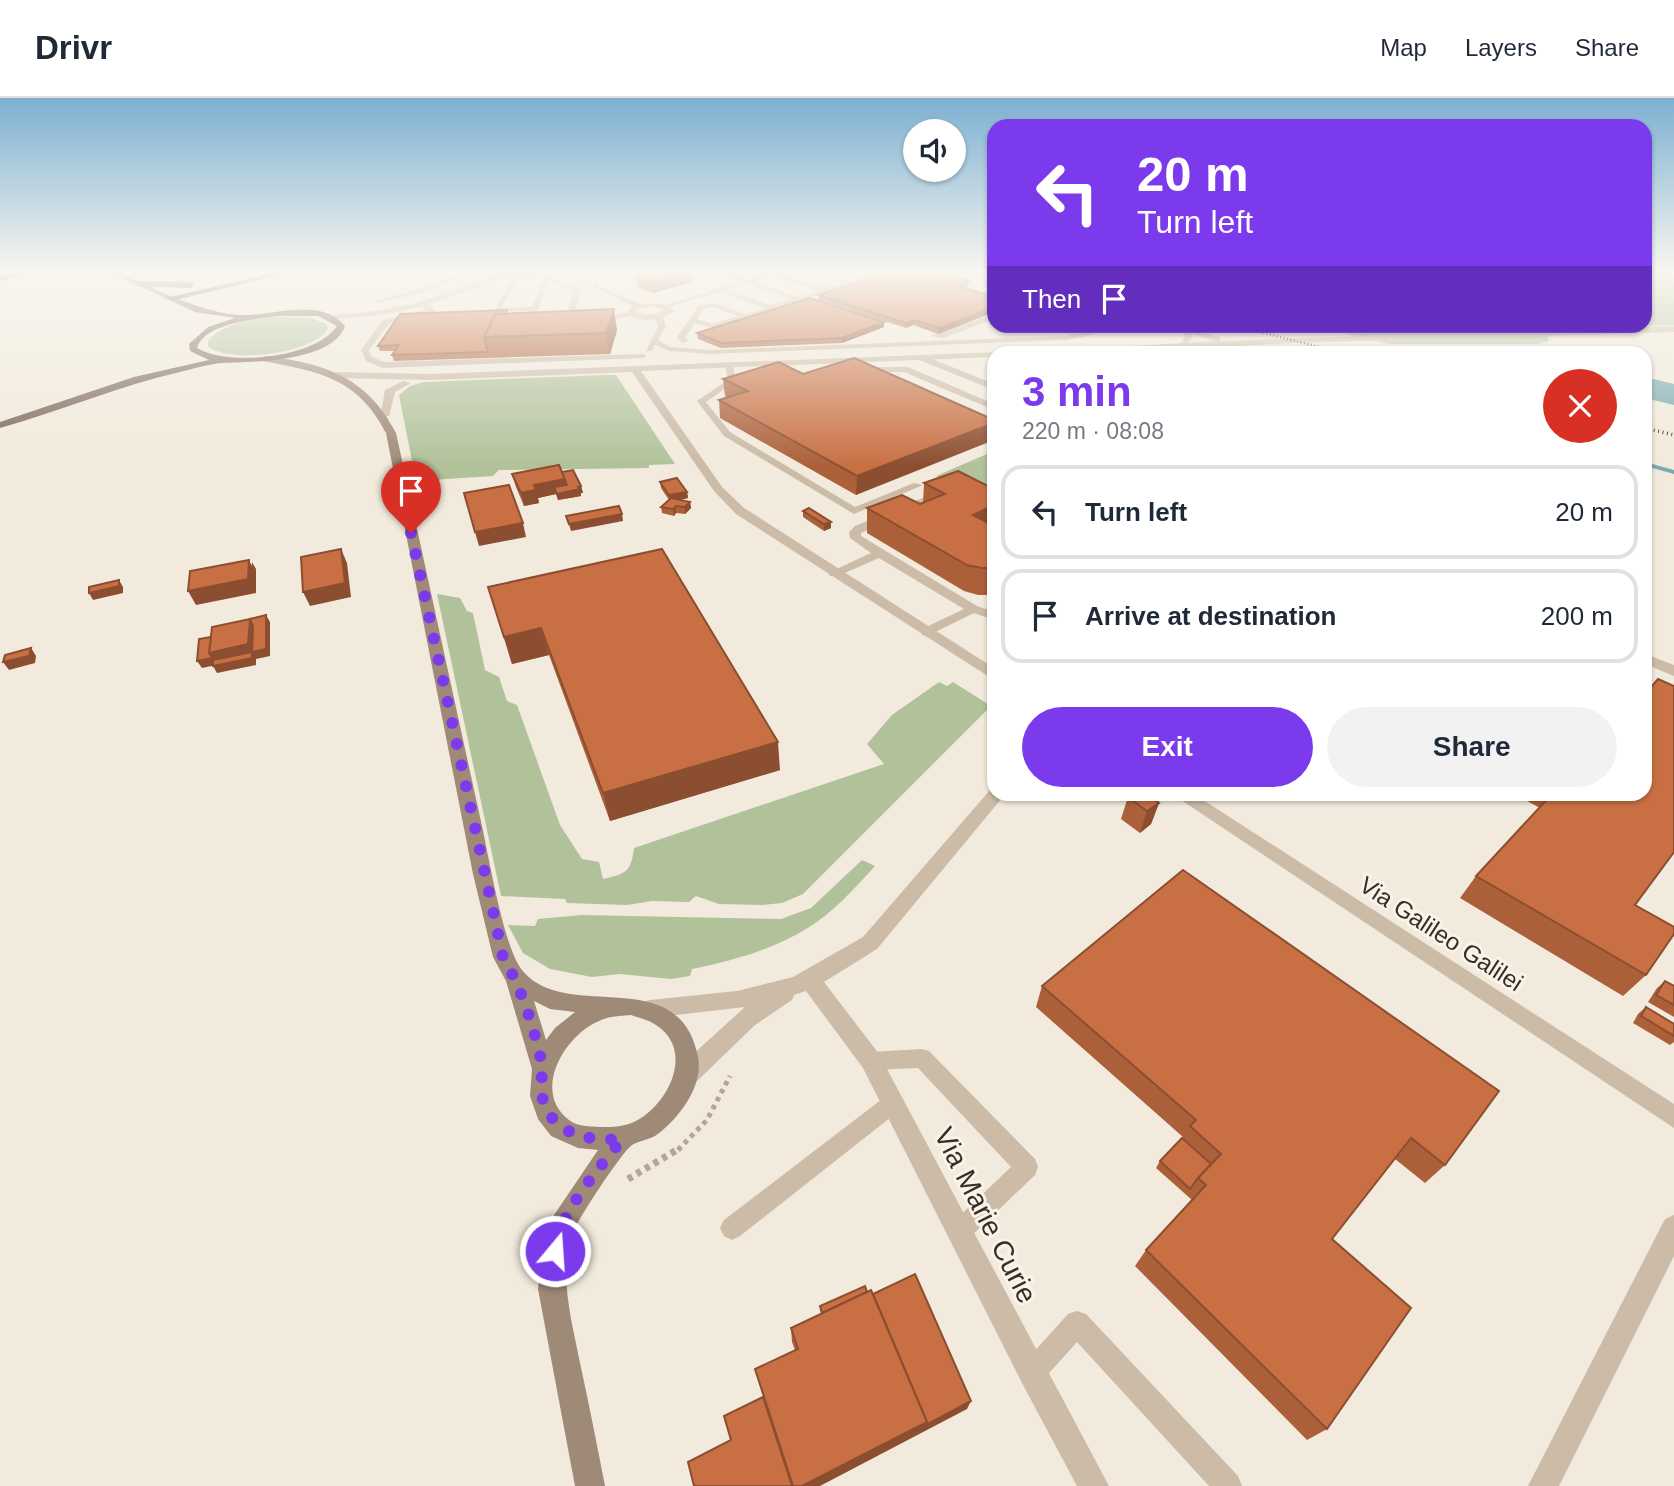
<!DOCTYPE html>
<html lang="en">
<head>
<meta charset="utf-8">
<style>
	:root { --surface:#fff; --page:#f2f2f3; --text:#1f2937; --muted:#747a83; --line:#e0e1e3; --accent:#7c3aed }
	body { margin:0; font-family:Arial,sans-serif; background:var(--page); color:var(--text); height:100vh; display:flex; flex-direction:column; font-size:26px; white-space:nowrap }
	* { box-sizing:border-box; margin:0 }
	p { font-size:23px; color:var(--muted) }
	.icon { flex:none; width:38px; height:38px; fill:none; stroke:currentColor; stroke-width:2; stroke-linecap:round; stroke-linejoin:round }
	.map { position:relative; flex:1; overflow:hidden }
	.details { position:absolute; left:987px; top:248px; width:665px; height:455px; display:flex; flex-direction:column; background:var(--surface); border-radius:21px; box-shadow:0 2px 5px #0004 }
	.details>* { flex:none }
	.guide { position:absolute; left:987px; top:21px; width:665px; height:214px; border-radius:21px; box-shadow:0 2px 5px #0004; background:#7c3aed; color:#fff; overflow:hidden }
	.buttons { position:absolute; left:903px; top:21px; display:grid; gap:14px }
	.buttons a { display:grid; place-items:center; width:63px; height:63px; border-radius:50%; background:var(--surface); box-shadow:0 2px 5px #0004; font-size:35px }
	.pin { position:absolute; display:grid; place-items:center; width:60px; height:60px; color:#fff; margin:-72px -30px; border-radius:50% 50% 50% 0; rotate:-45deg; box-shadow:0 0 7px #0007 }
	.pin .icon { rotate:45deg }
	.me { position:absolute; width:77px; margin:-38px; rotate:18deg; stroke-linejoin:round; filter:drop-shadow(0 0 5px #0008) }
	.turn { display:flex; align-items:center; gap:24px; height:147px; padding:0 35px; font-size:32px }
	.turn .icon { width:91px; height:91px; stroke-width:2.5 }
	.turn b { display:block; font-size:49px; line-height:60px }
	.then { display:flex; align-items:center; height:66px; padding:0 35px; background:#0003; gap:14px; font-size:26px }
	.round { display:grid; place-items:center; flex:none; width:74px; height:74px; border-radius:37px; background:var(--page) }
	.summary { display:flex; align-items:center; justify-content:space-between; height:119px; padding:0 35px }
	h1 { font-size:42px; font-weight:600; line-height:52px; color:var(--accent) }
	.action { display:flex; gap:14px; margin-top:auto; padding:14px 35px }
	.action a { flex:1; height:80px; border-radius:42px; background:var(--accent); color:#fff; font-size:28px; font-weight:600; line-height:80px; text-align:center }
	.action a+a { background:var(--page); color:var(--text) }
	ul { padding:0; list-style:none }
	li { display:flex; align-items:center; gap:21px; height:94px; margin:0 14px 10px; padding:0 21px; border:4px solid var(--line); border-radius:21px }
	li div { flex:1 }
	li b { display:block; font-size:26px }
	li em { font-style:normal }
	header { display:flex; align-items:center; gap:42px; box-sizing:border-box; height:98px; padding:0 35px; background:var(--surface); border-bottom:2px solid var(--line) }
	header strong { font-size:33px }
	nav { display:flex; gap:38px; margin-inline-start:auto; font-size:24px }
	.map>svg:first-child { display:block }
	.green { fill:#b1c29b }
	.water { fill:#7aa9b0 }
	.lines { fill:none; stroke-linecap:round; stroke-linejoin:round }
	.stream { fill:#7aa9b0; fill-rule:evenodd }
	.path-far2 { stroke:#b7a591; stroke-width:2; stroke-dasharray:2 2; stroke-linecap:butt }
	.path-far1 { stroke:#b7a591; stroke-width:5; stroke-dasharray:4.5 4.5; stroke-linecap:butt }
	.path { stroke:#b7a591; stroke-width:7; stroke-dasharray:5 5; stroke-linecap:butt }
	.lane { fill:#cbbba7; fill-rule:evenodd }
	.street { fill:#cbbba7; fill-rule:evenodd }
	.secondary { fill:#9f8a78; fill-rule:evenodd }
	.primary { fill:#7a6759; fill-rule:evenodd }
	.highway { fill:#58493f; fill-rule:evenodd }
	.rail-far1 { stroke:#372e28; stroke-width:2.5; stroke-dasharray:1 2.5; stroke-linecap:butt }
	.rail { stroke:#372e28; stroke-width:3.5; stroke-dasharray:1 3.5; stroke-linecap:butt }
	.wall { fill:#ac603a }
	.shaded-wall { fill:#8c4e30 }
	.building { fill:#c87044; stroke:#8c4e30; stroke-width:2 }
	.route { stroke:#7c3aed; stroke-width:12; stroke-dasharray:0 21.6 }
	.labels { text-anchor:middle; stroke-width:6; stroke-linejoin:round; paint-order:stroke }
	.street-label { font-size:24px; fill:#372e28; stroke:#faf3e8 }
	.near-street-label { font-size:28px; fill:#372e28; stroke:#faf3e8 }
</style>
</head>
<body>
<header>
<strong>Drivr</strong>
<nav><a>Map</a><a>Layers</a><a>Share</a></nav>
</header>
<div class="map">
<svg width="1674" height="1388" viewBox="0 0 1674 1388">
	<rect width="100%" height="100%" fill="#f2eadc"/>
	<!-- green -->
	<g class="green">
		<path d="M1645,174l29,5v48l-130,3 5,13 -11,3h-150l-75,-18h332z"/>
		<path d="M283,219l28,1 15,6 2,5c-14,24 -99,36 -120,17v-5c16,-20 51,-23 75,-24z"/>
		<path d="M608,277h8l59,89 -26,1v3l-150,2 -6,6 -77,5 -17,-86 11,-9 14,-4z"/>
		<path d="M994,353v54l-58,-29z"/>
		<path d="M437,496l23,4 7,13 6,2 12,57 14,7 8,24 10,4 43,120 22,34 17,3 4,17c23,-5 28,-7 31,-31l250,-84 -17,-20 25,-29 47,-33 8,4 6,-4 38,24 -188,188 -21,9 -20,2 -43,-1 -23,-8 -7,6 -37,-1 -25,4 -60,-2 -2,-4 -64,-3z"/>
		<path d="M862,762l13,6c-21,23 -42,47 -69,63 -34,21 -76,32 -114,40l-2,7 -19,3 -51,-5 -28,3 -42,-8 -27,-16 -15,-28 27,1 3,-7 44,-4 199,4 30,-11z"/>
	</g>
	<!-- water -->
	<path class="water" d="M1645,279l29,7v21l-29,-7z"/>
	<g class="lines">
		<!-- stream -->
		<path class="stream" d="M1645,364l29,8v4l-29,-8z"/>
		<!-- path-far2 -->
		<path class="path-far2" d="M1650,174l24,3"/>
		<!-- path-far1 -->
		<path class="path-far1" d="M678,1052l29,-30 23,-44"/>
		<!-- path -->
		<path class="path" d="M628,1081l52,-31"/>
		<!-- lane -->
		<g class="lane">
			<path d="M464,174h8l-48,20 -45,11 -4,-2 45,-12z"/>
			<path d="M598,174h6l-9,15h-4z"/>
			<path d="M714,174h8l25,7 19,-5 -2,-2h18l-2,2 44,14 17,-5 -34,-11 41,9 31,-9h8l-172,57 -20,-6 -10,14 4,4 -7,2 -5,-6 22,-32 15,-2 32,11 18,-6 -45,-16 -54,16 -4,-2 78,-24zM773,178l44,15 -18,6 -45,-15zM746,186l46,15 -21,6 -45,-15zM713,209l25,9 -26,8 -15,-5 7,-10z"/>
			<path d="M543,176l38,16 -10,36 -7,-2 9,-33 -21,-9 -5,3 -12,33h-6l1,-7 -36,1 18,-34zM542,180l4,2 -5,4 -9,23 -30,1 14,-27z"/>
			<path d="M994,178v4l-6,3 6,2v4l-16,-6z"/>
			<path d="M424,205l11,6v4l-46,11 -20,26 3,7 12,5 259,-8 4,2 -4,2 -260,10 -17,-7 -5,-11 22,-30 43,-10 -6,-5z"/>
			<path d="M630,214l3,4 -38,6 -4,-2z"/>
			<path d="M994,216v5l-51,19 -13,-2z"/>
			<path d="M659,217l4,2 3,10 -8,13 13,7 39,3 355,-14 21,-5 7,-5h8l-9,9 -27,5 -355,14 -41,-3 -14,-6 -3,6h-6l12,-24 -3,-10z"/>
			<path d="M1184,230h6l3,9 -10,11h-6l8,-11z"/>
			<path d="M919,258h6l69,28v6l-75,-30z"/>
			<path d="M729,264l4,3 3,16 -30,21 24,30 125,75 59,-24 9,2 -69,29 -130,-78 -27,-35 31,-21 -3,-15z"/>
			<path d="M860,269h48l86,37v6l-90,-38h-47l-1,-2z"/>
			<path d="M937,394l9,2 -85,39v3l116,70 17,6v8l-20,-7 -47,23 -5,-1v-6l42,-20 -85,-51 -41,18h-8l-2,-3 43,-20 -21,-15 -1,-6 6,-6z"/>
			<path d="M922,951l7,2 106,108 3,8 -3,8 -68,65 -8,4 -8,-4 -4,-8 4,-8 60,-57 -93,-99 -47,2 -7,-2 -3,-7 3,-7 7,-2z"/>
			<path d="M893,995l7,3 4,7 -4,7 -160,126 -8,4 -8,-4 -4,-8 4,-8 162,-124z"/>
			<path d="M1077,1213l9,3 152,162 4,10h-33l-132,-144 -36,40 -9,4 -9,-4 -4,-9 4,-9 45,-50z"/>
		</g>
		<!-- street -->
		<g class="street">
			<path d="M502,174h63l76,32h24l10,7c-15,10 -33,12 -49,3l6,-8c-19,-9 -56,-29 -75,-32 -41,-5 -77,14 -115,26 -30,10 -63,17 -95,18 -9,0 -19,2 -26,-2l55,-5 41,-8zM653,208l12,4 -14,5 -16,-3 3,-3z"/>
			<path d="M966,174l28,4v4l-27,-6z"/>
			<path d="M1165,228h12l43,11v4l454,-15v6l-381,11 -217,11h-68l207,-13z"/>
			<path d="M997,254l-3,5 -353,14 81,116 22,21 250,160v12l-258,-166 -22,-23 -82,-119 -201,8 -95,-2 -5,-3 5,-3 95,2z"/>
			<path d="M403,283l8,2 -16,9 -6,24 -9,2 5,-28z"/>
			<path d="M1645,556l29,11v11l-29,-12z"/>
			<path d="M994,690v6h10l-2,4 -125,151 -53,33 55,72 230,432h-32l-55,-103 -159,-315 -57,-77 -12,4 -2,5 -37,25 -59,57 -8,3 -8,-3 -3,-8 3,-8 65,-59 -95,11 -8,-2 -3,-7 3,-7 8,-2 87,-9 56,-14 70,-40 127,-147z"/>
			<path d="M1172,696h22l480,310v24z"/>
			<path d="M1674,1117v41l-115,230h-31l137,-267z"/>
		</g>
		<!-- secondary -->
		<path class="secondary" d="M266,258c60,8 101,21 130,77 29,131 57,262 86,393 7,32 22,122 40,144 44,55 157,-10 176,87 6,29 -20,63 -43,79 -7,4 -17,5 -23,9 -11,8 -59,81 -62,94 -10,41 2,83 10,124 9,41 17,82 25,123h-30l-37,-197 6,-56 4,-9 50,-74 -20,-2 -27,-12 -13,-17 -8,-23 2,-27 -26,-88 -13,-24 -20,-83 -87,-441c-29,-56 -67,-61 -123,-72l-2,-2zM534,903l16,8 25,3 -20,16 -9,12zM631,917c8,3 18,5 25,10 39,25 13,79 -20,96 -12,6 -23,6 -36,6 -11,-1 -22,0 -31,-7 -38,-29 -4,-85 30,-99 10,-5 21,-5 32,-6z"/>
		<!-- primary -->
		<path class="primary" d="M109,174h8c37,16 92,45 131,43 31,-1 74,-17 97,11 -12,36 -93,36 -123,37 -14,1 -29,6 -42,9 -62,14 -119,39 -180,56v-6l134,-45 75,-17 -19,-9 -1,-7 19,-17 27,-9 -40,-6zM279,218h39l19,10c-21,32 -109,41 -140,22 7,-25 60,-29 82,-32z"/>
		<!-- highway -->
		<g class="highway">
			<path d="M20,174h16l-36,9v-6z"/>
			<path d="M278,174h14l-121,29 -5,-3z"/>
			<path d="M139,183l51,1 5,3 -5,3 -54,-2v-4z"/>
		</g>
		<!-- rail-far1 -->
		<path class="rail-far1" d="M1236,228l111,28"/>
		<!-- rail -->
		<path class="rail" d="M1645,330l29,7"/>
	</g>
	<!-- wall -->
	<g class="wall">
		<path d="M691,174l1,10 -39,11 -15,-5 -2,-10z"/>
		<path d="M968,188l-3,2 29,8v16l-56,22 -25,-9 -7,3 -87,-28v-5z"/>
		<path d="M508,215l109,17 -7,24 -216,7 -2,-6 3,-4h-15l-2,-5z"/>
		<path d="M884,229l-42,16 -121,5 -23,-9 -1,-6z"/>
		<path d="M803,276l191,46 -138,75 -136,-77 -1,-18 9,-2 -3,-2 -2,-17z"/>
		<path d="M562,374l19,14 2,7h-2v3l-23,4 -2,-6 -18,4 1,5 -15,3 -8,-19 -4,-13z"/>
		<path d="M660,384l27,10 1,6 -8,2 10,2 1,6 -6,6 -9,-1 -2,3 -12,-3 -1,-6 8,-7 -8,-12z"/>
		<path d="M924,385l70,6v106h-16l-14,-4 -97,-58v-25l53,-4 3,-1z"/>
		<path d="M803,413l28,11v6l-7,3 -21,-14z"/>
		<path d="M488,489l292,183 -170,51 -61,-166 -37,9z"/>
		<path d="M1521,696h124l-10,111 11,70 -23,21 -163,-98 16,-22 64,-68 -20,-11z"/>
		<path d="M1128,699l31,6 -8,21 -11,9 -19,-14z"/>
		<path d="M1183,772l262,295 -20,18 -30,-24 -63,80 -5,190 -20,11 -172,-174 11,-16 46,-50 -36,-32 4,-7 23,-24 -147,-130 6,-21z"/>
		<path d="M1665,883l9,5v31l-26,-15 9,-14z"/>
		<path d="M1646,909l28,17v18l-4,3 -37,-22 5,-9z"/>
		<path d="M867,1194l6,1 94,116 -195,14 -17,-54 40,-19 -3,-8 -1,-14 30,-14 -1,-8z"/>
	</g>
	<!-- shaded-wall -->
	<g class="shaded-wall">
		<path d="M691,174l1,10 -39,11 -1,-10z"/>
		<path d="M969,183l-1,5 -12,5 1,-5z"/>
		<path d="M994,209v5l-56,22 1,-6z"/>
		<path d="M614,211l3,21 -7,24 -4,-21z"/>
		<path d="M914,222l-1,5 -7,3v-5z"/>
		<path d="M884,224v5l-42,16v-5z"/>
		<path d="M994,325v17l-138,55 1,-19z"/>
		<path d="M565,381l13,8 3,-1 2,7h-2v3l-23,4 -4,-13 2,7 -18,4 1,5 -15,3 -3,-13 13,-8z"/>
		<path d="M687,394l1,6 -18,4 -1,-7z"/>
		<path d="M690,404l1,6 -6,6v-7z"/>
		<path d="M994,407v24l-21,-14z"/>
		<path d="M676,408v7l-2,3 -1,-7z"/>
		<path d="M622,416l1,7 -52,10 -2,-7z"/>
		<path d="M831,424v6l-7,3v-7z"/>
		<path d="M523,425l3,14 -47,9 -4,-14z"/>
		<path d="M341,451l6,14 4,34 -41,9 -7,-14z"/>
		<path d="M249,462l3,6v-4l4,7v24l-60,12 -8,-14z"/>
		<path d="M119,482l4,7v6l-30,7 -4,-7z"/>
		<path d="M266,517l4,7v34l-14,3v6l-39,8 -4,-7 3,-1 -14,3 -5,-7 53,-42z"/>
		<path d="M541,530l8,27 -37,9 -8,-27z"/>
		<path d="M31,550l5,8 -1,7 -26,7 -6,-8z"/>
		<path d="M778,644l2,28 -170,51 -7,-28z"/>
		<path d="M1159,705l-8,21 -11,9 7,-22z"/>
		<path d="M971,1303l-4,8 -147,77h-18l125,-64z"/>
	</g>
	<!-- building -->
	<g class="building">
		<path d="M643,173h45l3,1 -39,11 -16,-5z"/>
		<path d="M892,173h41l36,10 -12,5 37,10v11l-55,21 -25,-8 -8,3 -87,-28z"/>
		<path d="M810,200l74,24 -42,16 -121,5 -24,-10z"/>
		<path d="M614,211l-8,24 -122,4 11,-23z"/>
		<path d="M507,212l-1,3 -11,1 -11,23 4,15 -96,3 7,-10 -21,1 22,-32z"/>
		<path d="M854,260l140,62v3l-137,53 -138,-76 29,-9 -25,-12 56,-17 24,12z"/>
		<path d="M559,367l6,14 -31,6 2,5 -11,2 -4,1 -9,-19z"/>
		<path d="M573,372l8,16 -3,1 2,2 -23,5 -3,-7 13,-2 -5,-13z"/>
		<path d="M958,373l36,18v16l-21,10 21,11v42h-12l-15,-3 -100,-57 35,-13 18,9 25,-10 -21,-11z"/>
		<path d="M677,380l10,14 -18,3 -9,-13z"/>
		<path d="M509,387l14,38 -48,9 -11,-39z"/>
		<path d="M671,400l19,4 -5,5 -9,-1 -3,3 -12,-2z"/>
		<path d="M619,408l3,8 -53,10 -3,-8z"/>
		<path d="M809,410l22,14 -7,2 -21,-13z"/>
		<path d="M341,451l4,34 -42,9 -2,-35z"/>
		<path d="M662,451l116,193 -175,51 -62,-165 -37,9 -16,-50z"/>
		<path d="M249,462l-1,19 -60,12 2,-20z"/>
		<path d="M119,482v6l-30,7v-6z"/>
		<path d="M266,517v34l-14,3 1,-26 -3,-7z"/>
		<path d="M250,521l-2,25 -39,9 3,-26z"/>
		<path d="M211,539l-2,16 3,5 -15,3 2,-22z"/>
		<path d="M31,550l-2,8 -26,6 2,-7z"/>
		<path d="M252,554v6l-39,8v-6z"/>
		<path d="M1658,581l16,7v166l-39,53 39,22v7l-28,41 -170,-99 76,-82h93v-100z"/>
		<path d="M1132,696h15l12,9 -12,8 -19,-14z"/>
		<path d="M1535,696h17l-6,7z"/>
		<path d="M1183,772l316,221 -54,74 -34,-27 -79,101 79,69 -84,121 -181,-179 60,-65 -8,-7 23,-24 -31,-28 6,-6 -154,-134z"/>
		<path d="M1665,883l9,5v19l-18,-10z"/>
		<path d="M1646,909l28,17v12l-33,-20z"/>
		<path d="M1182,1040l29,26 -13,14 -8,11 -30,-28z"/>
		<path d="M915,1176l56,127 -45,24 1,-3 -54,-128z"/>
		<path d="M865,1188l2,6 -45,21 -2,-7z"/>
		<path d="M871,1192l56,132 -125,64h-9l-38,-117 43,-20 -7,-21z"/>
		<path d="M763,1299l29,89h-98l-6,-24 43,-22 -7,-24z"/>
	</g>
	<!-- sky -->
	<linearGradient id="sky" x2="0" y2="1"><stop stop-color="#7cb0d2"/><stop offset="0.47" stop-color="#f9f6ef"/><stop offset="1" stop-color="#f9f6ef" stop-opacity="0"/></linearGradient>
	<rect width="1674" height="368" fill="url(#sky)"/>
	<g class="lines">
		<!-- route -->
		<path class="route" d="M411,435l92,424c19,32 31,71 39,107 2,8 -2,17 -1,26 5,43 45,52 81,49 -24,31 -63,74 -67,112"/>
	</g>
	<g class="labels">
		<!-- street labels -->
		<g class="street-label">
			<text transform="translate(1441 836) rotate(33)" y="8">Via Galileo Galilei</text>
		</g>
		<!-- near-street labels -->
		<g class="near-street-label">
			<text transform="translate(986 1117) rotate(63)" y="10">Via Marie Curie</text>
		</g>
	</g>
</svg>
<div class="buttons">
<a><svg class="icon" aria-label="sound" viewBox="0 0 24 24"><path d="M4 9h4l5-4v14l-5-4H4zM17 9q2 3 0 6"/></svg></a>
</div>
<div class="pin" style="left:411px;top:435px;background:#d93025"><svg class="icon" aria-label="arrive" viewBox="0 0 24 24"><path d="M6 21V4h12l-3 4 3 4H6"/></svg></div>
<svg class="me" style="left:555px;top:1153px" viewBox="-20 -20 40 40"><circle r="17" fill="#7c3aed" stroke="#fff" stroke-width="3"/><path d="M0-11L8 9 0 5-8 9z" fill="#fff"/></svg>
<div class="guide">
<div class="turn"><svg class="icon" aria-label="left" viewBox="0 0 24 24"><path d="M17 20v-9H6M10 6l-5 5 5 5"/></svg><div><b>20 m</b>Turn left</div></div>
<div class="then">Then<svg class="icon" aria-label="arrive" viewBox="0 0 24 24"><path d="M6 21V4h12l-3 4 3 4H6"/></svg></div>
</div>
<section class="details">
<div class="summary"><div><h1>3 min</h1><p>220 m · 08:08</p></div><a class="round" style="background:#d93025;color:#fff"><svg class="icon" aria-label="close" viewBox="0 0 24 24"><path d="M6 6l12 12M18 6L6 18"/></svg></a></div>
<ul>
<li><svg class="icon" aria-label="left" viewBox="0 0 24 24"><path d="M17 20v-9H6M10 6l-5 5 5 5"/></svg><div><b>Turn left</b></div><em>20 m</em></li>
<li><svg class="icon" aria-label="arrive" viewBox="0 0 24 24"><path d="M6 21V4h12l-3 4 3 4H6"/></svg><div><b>Arrive at destination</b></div><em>200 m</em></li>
</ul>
<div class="action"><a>Exit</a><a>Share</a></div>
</section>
</div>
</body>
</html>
